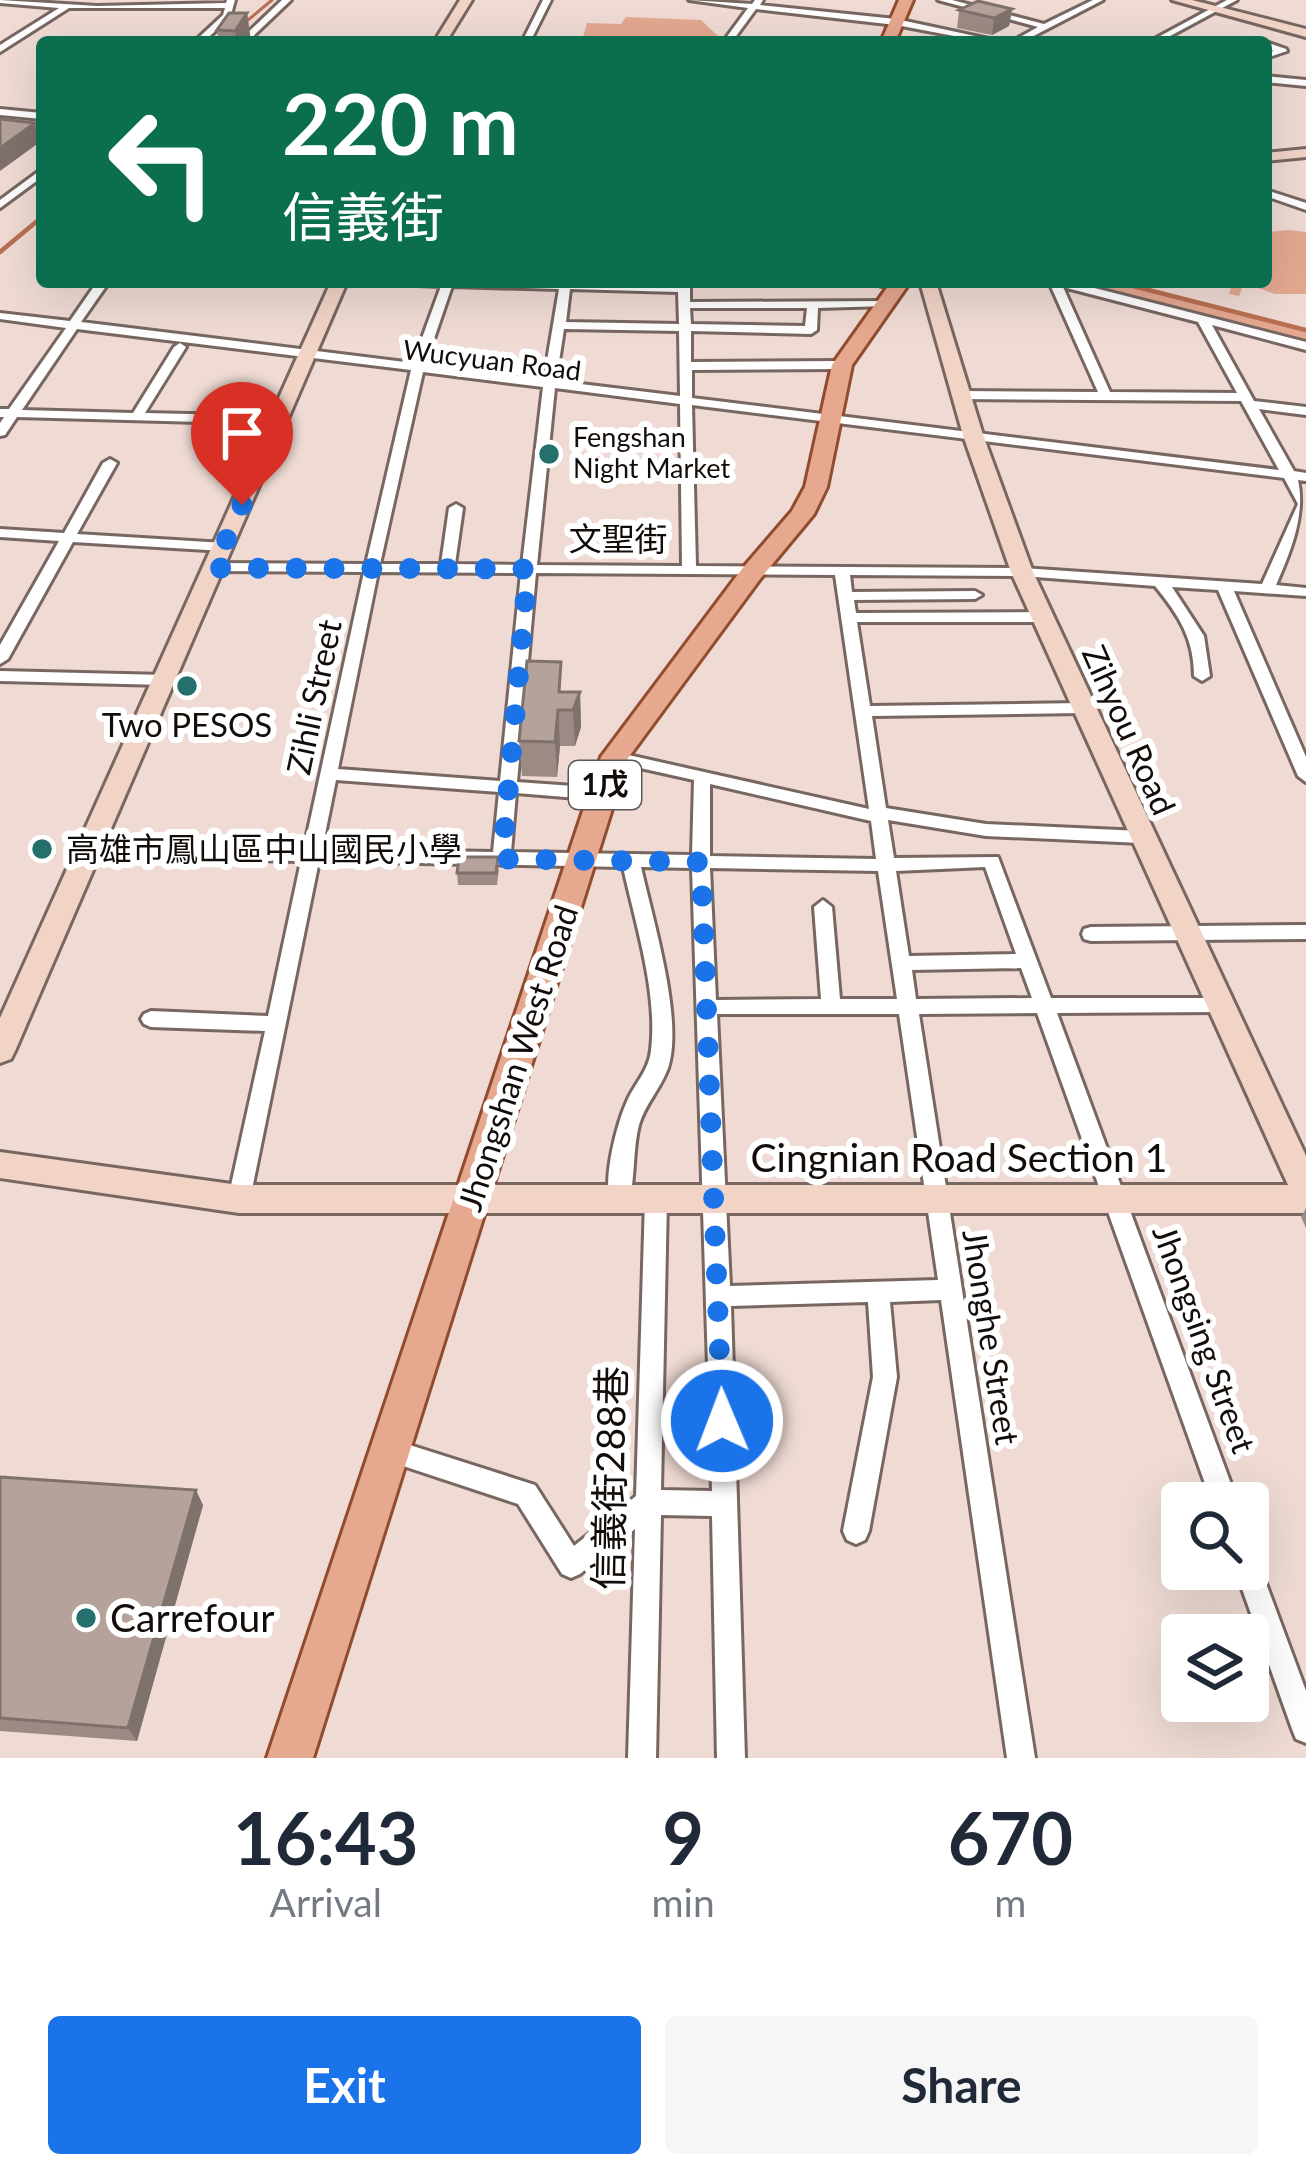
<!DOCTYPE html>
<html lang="en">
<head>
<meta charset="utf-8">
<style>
	:root { --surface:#fff; --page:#f6f6f7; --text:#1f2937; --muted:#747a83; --accent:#1a73e8 }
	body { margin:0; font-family:Lato,"Noto Sans TC",sans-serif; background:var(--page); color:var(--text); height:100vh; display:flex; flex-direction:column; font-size:45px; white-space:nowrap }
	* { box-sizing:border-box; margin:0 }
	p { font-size:39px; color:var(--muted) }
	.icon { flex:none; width:66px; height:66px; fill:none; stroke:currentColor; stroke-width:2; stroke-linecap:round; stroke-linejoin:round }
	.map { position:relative; height:1758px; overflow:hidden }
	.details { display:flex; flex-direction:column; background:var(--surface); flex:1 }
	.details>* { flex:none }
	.banner { position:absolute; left:36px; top:36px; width:1236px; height:252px; border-radius:12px; box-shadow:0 12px 48px #0002; background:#0b6e4f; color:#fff; overflow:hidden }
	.buttons { position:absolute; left:1161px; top:1482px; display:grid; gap:24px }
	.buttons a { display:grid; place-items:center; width:108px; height:108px; border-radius:12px; background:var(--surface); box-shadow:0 12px 48px #0002; font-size:60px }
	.pin { position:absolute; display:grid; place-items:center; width:102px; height:102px; color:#fff; margin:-123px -51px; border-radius:50% 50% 50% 0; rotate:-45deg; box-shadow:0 0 12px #0007 }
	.pin .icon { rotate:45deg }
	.me { position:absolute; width:132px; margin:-66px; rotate:359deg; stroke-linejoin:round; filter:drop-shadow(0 0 9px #0008) }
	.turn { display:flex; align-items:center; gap:42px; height:252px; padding:0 48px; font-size:54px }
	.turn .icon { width:156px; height:156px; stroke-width:2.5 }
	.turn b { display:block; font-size:84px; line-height:102px }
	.eta { display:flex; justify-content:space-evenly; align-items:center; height:204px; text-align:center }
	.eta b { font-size:72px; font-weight:700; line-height:84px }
	.button { display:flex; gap:24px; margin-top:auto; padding:24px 48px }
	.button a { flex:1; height:138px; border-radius:12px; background:var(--accent); color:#fff; font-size:48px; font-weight:700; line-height:138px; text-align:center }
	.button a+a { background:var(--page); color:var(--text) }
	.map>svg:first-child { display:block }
	.green { fill:#e4a890 }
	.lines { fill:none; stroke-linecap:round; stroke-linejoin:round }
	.stream-far1 { stroke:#ba6f52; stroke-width:3 }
	.stream { stroke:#ba6f52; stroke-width:4.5 }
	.street-casing { stroke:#786761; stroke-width:6 }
	.secondary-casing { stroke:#786761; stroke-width:6 }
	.primary-casing { stroke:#914c2f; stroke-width:6 }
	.street { fill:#fff; fill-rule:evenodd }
	.secondary { fill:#f2d4c7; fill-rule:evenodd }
	.primary { fill:#e6a88e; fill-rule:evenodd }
	.wall { fill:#9c8b85 }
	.shaded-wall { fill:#7f716c }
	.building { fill:#b5a29b; stroke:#7f716c; stroke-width:3 }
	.route { stroke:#1a73e8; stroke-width:21; stroke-dasharray:0 37.8 }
	.poi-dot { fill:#256f6d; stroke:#fff; stroke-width:4.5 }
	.labels { text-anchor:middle; stroke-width:12; stroke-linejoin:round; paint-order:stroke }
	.far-street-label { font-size:27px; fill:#130d0a; stroke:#fff }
	.far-poi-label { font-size:27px; fill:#130d0a; stroke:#fff; text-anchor:start }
	.shield { fill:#fff; stroke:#5a5654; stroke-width:3 }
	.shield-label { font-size:30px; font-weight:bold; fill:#130d0a }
	.street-label { font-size:33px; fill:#130d0a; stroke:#fff }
	.poi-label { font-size:33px; fill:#130d0a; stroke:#fff }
	.near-street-label { font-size:39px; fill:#130d0a; stroke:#fff }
	.near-poi-label { font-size:39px; fill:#130d0a; stroke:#fff; text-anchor:start }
</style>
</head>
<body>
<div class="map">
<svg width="1306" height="1758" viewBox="0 0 1306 1758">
	<rect width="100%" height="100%" fill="#efdbd4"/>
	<!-- green -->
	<g class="green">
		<path d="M626,17l75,3 19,18 -137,-1 4,-14 34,1z"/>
		<path d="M1290,230l16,2v62h-31l-31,-11 -5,13 -10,-2 4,-12h33v-50z"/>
		<path d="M1065,282h57l184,46v13z"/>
	</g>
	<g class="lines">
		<!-- stream-far1 -->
		<path class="stream-far1" d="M242,25l30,-25"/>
		<!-- stream -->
		<g class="stream">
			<path d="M0,252l42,-35"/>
			<path d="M1117,282l189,48"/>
		</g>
		<defs>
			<g id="street">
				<path d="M0,0l97,6 129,-3 1,-3h8l-5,18 -27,24h-9l29,-27 2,-7h-156l-69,44v-7l59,-37 -59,-5z"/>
				<path d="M282,0h9l-44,42h-9z"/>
				<path d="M543,0h8l-21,42h-8z"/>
				<path d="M689,0l63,4 3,-4h8l-3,5 136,14 107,23h-17l-90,-17 -140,-16 -22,30 42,3h-53l25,-34z"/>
				<path d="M938,0h14l92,24 49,-24h10l-81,42h-11l27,-15z"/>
				<path d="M1227,0h10l-78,42h-10z"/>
				<path d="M1266,42l20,7 1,2 -21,7v-6l8,-1 -8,-3z"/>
				<path d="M1266,76l40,4v6l-40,-4z"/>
				<path d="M0,109l42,4v6l-42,-4z"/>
				<path d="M42,169v8l-42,31v-8z"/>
				<path d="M1266,190l40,13v7l-40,-14z"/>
				<path d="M97,282h12l-28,40 332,41 28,-77 -23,-1 -6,-3 266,3v-3h12v20l193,-1 6,3 -2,2 -69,2 -1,22 -6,4 -120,-3v31l151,-1 6,4 -6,4 -150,1v28l587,72 -38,-69 -280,-2 -6,-4 6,-4 137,1 -49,-110h22l235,60v8l-94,-25 42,76 52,6v8l-47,-6 35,62 12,2v8l-8,-1c8,35 -8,73 -22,105l30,3v8l-72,-5 72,166v25l-8,-6 -80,-186 -46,-3 32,49 6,40 -8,5 -8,-5c0,-38 -16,-62 -39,-90l-133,-10 -172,-1 2,17 123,-1 7,4 -7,4 -121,1 2,13 186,-1 8,5 -8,5h-185l13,84 213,-3 8,5 -8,5 -211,3 14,92 100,16 155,7 9,6 -9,6 -155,-7 -98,-16 6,38 104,-1 53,141h169l7,2 3,5 -3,5 -7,2 -163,1 181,490h-26l-175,-490 -118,1 116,744h-28l-66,-458 -51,2 7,75 -28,154 -4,9 -9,4 -9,-4 -4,-9 30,-154 -5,-75 -137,4 14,452h-28l-5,-242 -51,-1 -5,243h-28l7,-229 -55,45 -9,4 -9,-4 -44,-70 -136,-45 -3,-8 3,-8 9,-4 144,46 39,61 62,-50 9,-296 3,-6 8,-3 8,3 3,6 -6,290 51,1 -20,-623 -51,-1c11,50 43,153 27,201 -7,20 -23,36 -29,57 -7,27 -3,58 -12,82l-8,3 -8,-3c-9,-26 5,-82 17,-108 8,-17 21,-29 23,-49 7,-57 -16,-128 -28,-183l-304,-6 -69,338 -3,6 -8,3 -8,-3 -3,-6 37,-168 -114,-4 -7,-3 -3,-5 3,-5 7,-3 117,5 33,-155 -212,-4 -9,-6 9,-6 215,4 60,-277 -150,-1 -7,-4 7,-4 152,1 45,-194 -334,-41 -55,81 111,3 41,-66 6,-4 6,4 -41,66 133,3 6,4 -6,4 -261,-7 -12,18 -5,1v-13l4,-6h-4v-8h9l57,-81 -66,-9v-6l70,8zM452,286l107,3 -15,90 -119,-14zM1063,287l135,35 39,71 -127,-1zM570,289l108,3 1,32 -113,-2zM690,308h117l-2,18 -114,-2zM564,329l115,2 1,65 -124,-15zM423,372l120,15 -21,178 -67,-1 8,-56 -7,-4 -7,4 -8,56h-61zM555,388l125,16 2,162 -145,-1zM692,405l592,73 14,26 -36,80 -240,-16 -326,-2zM378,572l143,1 -21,208 -162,-12zM536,573l299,2 34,234 -254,-57 -8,5 2,4 85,19 -2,75 -181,-3 5,-59 86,7 9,-6 -9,-6 -85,-6zM336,780l163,12 -6,60 -171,-3zM710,784l161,37 5,38 -166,-3zM985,867l31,87 -107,2 -13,-85zM710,868l168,3 19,128h-57l-8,-92 -9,-7 -9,7 7,92 -105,1zM1021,968l11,30 -116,1 -4,-29zM717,1014h182l39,266 -208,6z"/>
				<path d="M868,282h22l13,5 -6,3z"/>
				<path d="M110,459l7,4 -40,71 147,9 7,4 -7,4 -151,-9 -65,117 -8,5v-19l59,-104 -59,-4v-8l64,4 39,-70z"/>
				<path d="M0,671l165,4 8,5 -8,5 -165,-4z"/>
				<path d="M1306,925v14l-215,2 -7,-2 -2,-5 2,-5 7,-2z"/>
				<path d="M1248,1555l9,4 49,132v52l-10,-4 -4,-10 -57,-160h13z"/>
			</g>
			<g id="secondary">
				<path d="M460,0h12l-26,42h-12z"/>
				<path d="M1172,0h20l114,29v8z"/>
				<path d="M1306,149v8l-40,4v-8z"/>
				<path d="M331,282h16l-332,769 -4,8 -11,4v-45z"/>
				<path d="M920,282h16l47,153 50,137 273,584v57h-1067l-239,-35v-26l239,33h1049l-277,-613 -48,-137z"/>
			</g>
			<g id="primary">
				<path d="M899,0h14l-18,42h-14z"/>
				<path d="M891,282h19l-58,83 -25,122 -13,27 -54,65 -132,179 -315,1000h-46l334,-1001 141,-188 50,-58 13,-24 27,-122z"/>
			</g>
		</defs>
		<!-- street casing -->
		<use href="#street" class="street-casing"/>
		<!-- secondary casing -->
		<use href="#secondary" class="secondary-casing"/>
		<!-- primary casing -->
		<use href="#primary" class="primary-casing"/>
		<!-- street -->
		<use href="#street" class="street"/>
		<!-- secondary -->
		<use href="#secondary" class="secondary"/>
		<!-- primary -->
		<use href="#primary" class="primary"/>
	</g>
	<!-- wall -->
	<g class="wall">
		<path d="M1012,9l-3,17 -17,9 -35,-7 2,-18z"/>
		<path d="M247,13l4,29h-32l-2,-12z"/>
		<path d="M563,692h17l1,35 -6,19h-15l-3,31 -35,-1 -3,-35z"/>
		<path d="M499,869l-2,16h-39l-1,-12z"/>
		<path d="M1306,1208v20l-5,-11z"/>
		<path d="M0,1477l203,28 -66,236 -137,-10z"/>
	</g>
	<!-- shaded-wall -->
	<g class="shaded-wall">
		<path d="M1012,9l-3,17 -17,9 2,-17z"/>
		<path d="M247,13l4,29h-14l-2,-11z"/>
		<path d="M35,123l5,19 -40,29v-23z"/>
		<path d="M580,692l1,35 -6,19 -2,-36z"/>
		<path d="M558,710l2,36 -3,31 -2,-35z"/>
		<path d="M196,1490l7,15 -66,236 -9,-13z"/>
	</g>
	<!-- building -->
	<g class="building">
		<path d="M978,1l34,8 -18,9 -35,-8z"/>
		<path d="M229,13h18l-12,18 -18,-1z"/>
		<path d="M0,119l35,4 -35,25z"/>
		<path d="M527,661l34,1 -2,30h21l-7,18h-15l-3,32 -36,-1z"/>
		<path d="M459,857h39l-2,16h-39z"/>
		<path d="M0,1477l196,13 -68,238 -128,-10z"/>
	</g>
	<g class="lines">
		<!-- route -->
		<path class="route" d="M242,505l-28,63 314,1 -26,290 199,3 21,559"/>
	</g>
	<!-- markers -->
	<g class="poi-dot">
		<circle cx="549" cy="454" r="12"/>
		<circle cx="187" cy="686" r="12"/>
		<circle cx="42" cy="849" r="12"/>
		<circle cx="86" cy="1618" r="12"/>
	</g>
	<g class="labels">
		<!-- far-street labels -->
		<g class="far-street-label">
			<text transform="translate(492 361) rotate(7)" y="9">Wucyuan Road</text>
		</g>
		<!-- far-poi labels -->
		<g class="far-poi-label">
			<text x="573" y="447">Fengshan<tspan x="573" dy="31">Night Market</tspan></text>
		</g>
		<!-- shield labels -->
		<rect class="shield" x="569" y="761" width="72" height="48" rx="9"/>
		<g class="shield-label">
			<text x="605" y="795">1戊</text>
		</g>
		<!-- street labels -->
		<g class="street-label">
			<text x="618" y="551">文聖街</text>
			<text transform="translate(314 697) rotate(-78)" y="12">Zihli Street</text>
			<text transform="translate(1129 730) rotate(66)" y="12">Zihyou Road</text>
			<text transform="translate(518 1058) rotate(-72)" y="12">Jhongshan West Road</text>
			<text transform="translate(991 1337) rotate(81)" y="12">Jhonghe Street</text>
			<text transform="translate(1204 1339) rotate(70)" y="12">Jhongsing Street</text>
		</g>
		<!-- poi labels -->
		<g class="poi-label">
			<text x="187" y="737">Two PESOS</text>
			<text x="66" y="861" text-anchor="start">高雄市鳳山區中山國民小學</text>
		</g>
		<!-- near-street labels -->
		<g class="near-street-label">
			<text x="959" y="1172">Cingnian Road Section 1</text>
			<text transform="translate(610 1478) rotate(-89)" y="14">信義街288巷</text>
		</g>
		<!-- near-poi labels -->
		<g class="near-poi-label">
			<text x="110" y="1632">Carrefour</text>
		</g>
	</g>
</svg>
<div class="buttons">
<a><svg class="icon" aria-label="search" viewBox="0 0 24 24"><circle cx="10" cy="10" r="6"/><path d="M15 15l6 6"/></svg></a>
<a><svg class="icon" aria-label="layers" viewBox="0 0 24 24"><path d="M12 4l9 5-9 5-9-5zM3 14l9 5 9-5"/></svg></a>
</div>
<div class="pin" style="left:242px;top:505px;background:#d93025"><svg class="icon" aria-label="arrive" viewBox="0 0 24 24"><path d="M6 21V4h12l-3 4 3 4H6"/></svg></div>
<svg class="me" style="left:722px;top:1421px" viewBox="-20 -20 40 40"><circle r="17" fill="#1a73e8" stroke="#fff" stroke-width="3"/><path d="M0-11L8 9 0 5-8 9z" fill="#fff"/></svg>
<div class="banner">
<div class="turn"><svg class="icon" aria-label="left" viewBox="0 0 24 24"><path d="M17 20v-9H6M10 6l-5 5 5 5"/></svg><div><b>220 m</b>信義街</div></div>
</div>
</div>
<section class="details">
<div class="eta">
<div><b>16:43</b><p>Arrival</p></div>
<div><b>9</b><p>min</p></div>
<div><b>670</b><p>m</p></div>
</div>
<div class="button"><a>Exit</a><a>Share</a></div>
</section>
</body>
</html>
